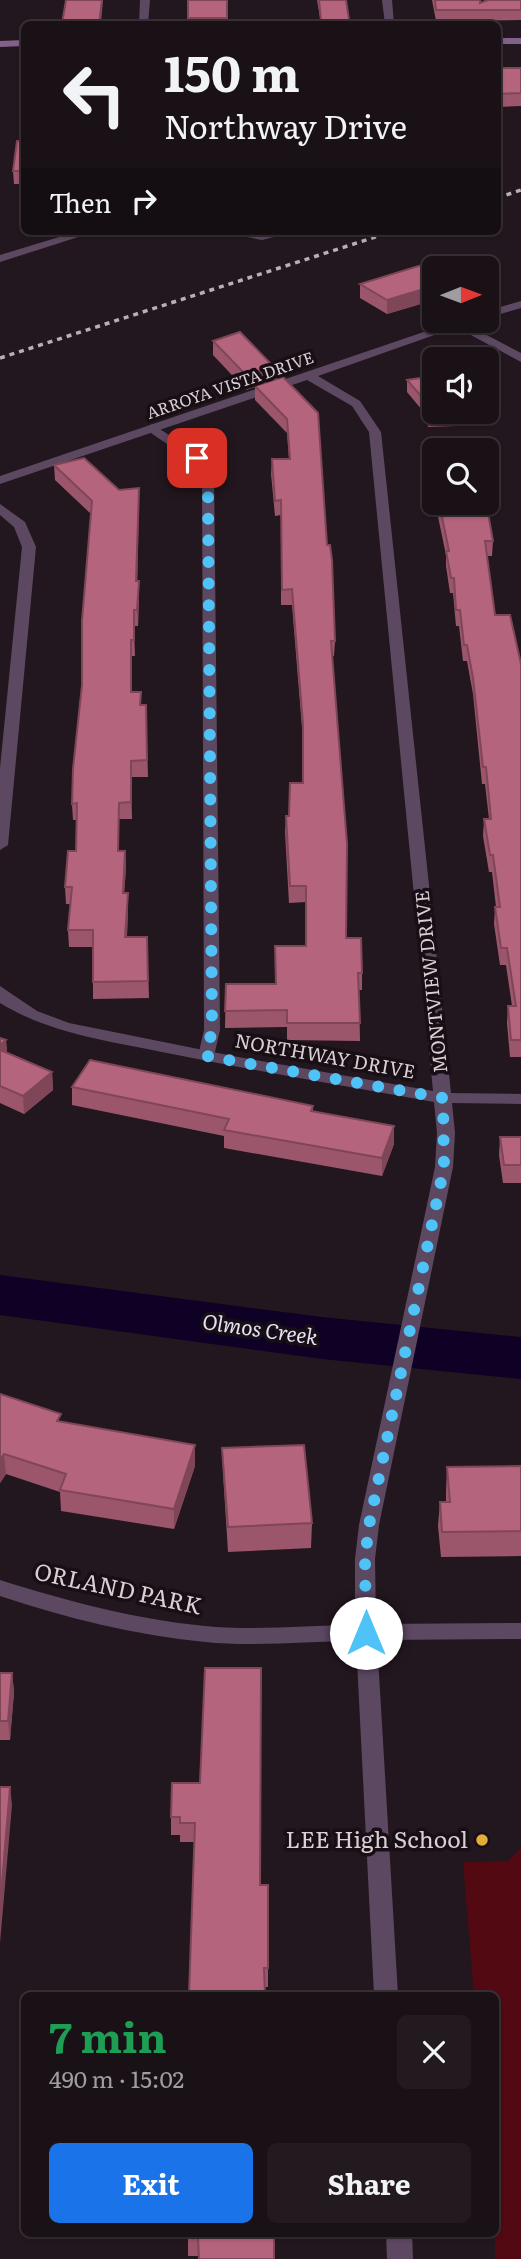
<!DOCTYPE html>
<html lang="en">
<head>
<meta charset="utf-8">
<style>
	:root { --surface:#1a1116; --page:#231a1f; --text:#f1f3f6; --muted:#9f9da1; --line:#383135; --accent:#1a73e8 }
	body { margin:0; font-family:Literata,serif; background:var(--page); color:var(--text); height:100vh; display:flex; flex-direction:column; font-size:26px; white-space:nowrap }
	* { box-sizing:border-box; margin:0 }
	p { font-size:23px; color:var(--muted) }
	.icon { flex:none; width:38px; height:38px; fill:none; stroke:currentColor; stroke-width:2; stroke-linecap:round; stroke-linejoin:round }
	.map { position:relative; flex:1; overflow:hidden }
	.side { position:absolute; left:21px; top:1992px; width:478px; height:245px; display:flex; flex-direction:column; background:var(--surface); border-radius:10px; box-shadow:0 2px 5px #0004,0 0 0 2px var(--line) }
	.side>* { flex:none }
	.banner { position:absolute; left:21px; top:21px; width:480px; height:214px; border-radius:10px; box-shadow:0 2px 5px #0004,0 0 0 2px var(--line); background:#1a1116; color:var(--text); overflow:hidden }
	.needle { width:46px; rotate:89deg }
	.fabs { position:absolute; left:422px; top:256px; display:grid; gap:14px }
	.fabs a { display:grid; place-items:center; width:77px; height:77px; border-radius:10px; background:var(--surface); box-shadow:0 2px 5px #0004,0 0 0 2px var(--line); font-size:35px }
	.pin { position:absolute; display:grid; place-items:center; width:60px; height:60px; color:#fff; margin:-30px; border-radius:14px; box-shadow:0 4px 10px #0006 }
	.me { position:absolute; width:77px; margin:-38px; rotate:0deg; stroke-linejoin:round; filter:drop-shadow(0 0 5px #0008) }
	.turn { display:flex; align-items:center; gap:24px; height:147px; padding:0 28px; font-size:32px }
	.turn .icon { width:91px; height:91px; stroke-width:2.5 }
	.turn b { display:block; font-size:49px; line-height:60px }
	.then { display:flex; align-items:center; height:66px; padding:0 28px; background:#0003; gap:14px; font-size:26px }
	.round { display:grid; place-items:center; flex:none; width:74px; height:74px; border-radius:10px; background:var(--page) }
	.head { display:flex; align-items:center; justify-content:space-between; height:119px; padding:0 28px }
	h1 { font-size:42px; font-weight:700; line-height:52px; color:#1e9e55 }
	.action { display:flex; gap:14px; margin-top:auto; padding:14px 28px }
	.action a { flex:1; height:80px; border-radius:10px; background:var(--accent); color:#fff; font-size:28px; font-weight:700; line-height:80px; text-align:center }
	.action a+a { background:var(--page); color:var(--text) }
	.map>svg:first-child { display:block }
	.green { fill:#520911 }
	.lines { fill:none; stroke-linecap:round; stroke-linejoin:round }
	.river { fill:#0f0026; fill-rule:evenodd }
	.lane { fill:#5d4862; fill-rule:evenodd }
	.street { fill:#5d4862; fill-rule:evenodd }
	.secondary { fill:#82618a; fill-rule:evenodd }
	.rail { stroke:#b8b0b4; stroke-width:3.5; stroke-dasharray:5 5; stroke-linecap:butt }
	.wall { fill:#9c566c }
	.shaded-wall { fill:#7f4658 }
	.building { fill:#b5647d; stroke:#7f4658; stroke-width:2 }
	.route { stroke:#4fc3f7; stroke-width:12; stroke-dasharray:0 21.6 }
	.poi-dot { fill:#e3ae35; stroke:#180e15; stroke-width:2.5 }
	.labels { text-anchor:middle; stroke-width:7; stroke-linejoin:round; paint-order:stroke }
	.far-street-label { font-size:16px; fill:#d8d0d4; stroke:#180e15 }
	.street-label { font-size:19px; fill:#d8d0d4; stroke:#180e15 }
	.water-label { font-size:21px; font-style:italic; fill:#e6e1f4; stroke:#180e15 }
	.near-street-label { font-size:23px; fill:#d8d0d4; stroke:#180e15 }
	.near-poi-label { font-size:23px; fill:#d8d0d4; stroke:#180e15; text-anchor:end }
</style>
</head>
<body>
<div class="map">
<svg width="521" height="2259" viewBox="0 0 521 2259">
	<rect width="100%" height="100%" fill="#22171e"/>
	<!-- green -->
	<path class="green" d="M521,1848v411h-26v-264h-21l-11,-133 45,-1z"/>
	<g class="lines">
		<!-- river -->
		<path class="river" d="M0,1275l322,42 199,20v42l-199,-20 -322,-44z"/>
		<!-- lane -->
		<g class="lane">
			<path d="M217,231l45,3 36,-3 -36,9z"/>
			<path d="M454,322h8l59,31v9l-67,-36z"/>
			<path d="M152,424l48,31 14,16 6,559 -6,26 -8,5 -8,-5 6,-26 -2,-558 -10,-11 -44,-30 -2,-3z"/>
		</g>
		<!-- street -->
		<g class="street">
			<path d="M140,0h10l-2,24h-9z"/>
			<path d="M382,0h10l2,24h-9z"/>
			<path d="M79,231h18l-97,31v-7z"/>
			<path d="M521,301v7l-35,10v-7z"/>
			<path d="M459,320h18l-159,56 42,25 21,31 70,661 70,1v10l-69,-1 3,30 -2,34 -74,358 -4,34 1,65 145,-1v16l-144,1 21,355h-24l-18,-354c-50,0 -102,6 -151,1 -70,-7 -139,-24 -205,-46v-16c67,21 134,39 205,46 49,5 101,-1 150,-1v-66l4,-34 76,-358 2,-34 -3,-31c-89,-16 -178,-31 -267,-49 -58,-12 -116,-19 -167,-50v-17l37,25 32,12 169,34 195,34 -64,-659 -17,-26 -45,-26 -307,104v-8z"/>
			<path d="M0,504l25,18 11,25 -28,298 -8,5v-82l22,-221 -8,-20 -14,-12z"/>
			<path d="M386,2233h26l1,26h-26z"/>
		</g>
		<!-- secondary -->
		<g class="secondary">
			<rect x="497" y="38" width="24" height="6"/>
			<path d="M24,40v6l-24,1v-6z"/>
		</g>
		<!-- rail -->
		<g class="rail">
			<path d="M497,198l24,-8"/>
			<path d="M0,358l394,-127"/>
		</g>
	</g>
	<!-- wall -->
	<g class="wall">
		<path d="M187,0h40v24h-39z"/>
		<path d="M317,0h29l3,24h-28z"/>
		<path d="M432,0h48v3l41,-3v20l-85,1z"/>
		<path d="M497,68h24v38l-24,1z"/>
		<path d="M24,141v56l-3,1 -1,-14h-6l-1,-13z"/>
		<path d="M434,269v31l-47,14 -27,-16v-14z"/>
		<path d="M213,341l60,39 10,-3 44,168 8,96 -1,15h-2l14,282 16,35v17h-3l1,51 -73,-1v-13l-62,1 1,-44h49l31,-38v-44l-17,1 -4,-71 1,-16h3l14,-33v-43l-11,-135h-11v-90l-6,1 -4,-42 1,-15h17l-2,-26 -32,-33v-14l-9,4 -33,-35z"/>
		<path d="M407,380l79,33 -1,12 -57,2 -1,-11 -20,-24z"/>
		<path d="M430,458h4v39l-5,-24z"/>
		<path d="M54,465l65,25 20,-2 -2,93h2v15l-1,30h-4l1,30h-3v36l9,13h5l2,72h-17l1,42h-13v32h6l1,17 -2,25h4v17l-1,27h20l2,61 -56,1v-52h-24l-1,-17 2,-26h-4l-1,-17 11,-36 1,-31h-4l-1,-16 10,-119 9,-171 -36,-34z"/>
		<path d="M435,502h51l7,39 -1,15h-5l8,59 26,49v393h-11l-3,-34 1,-17h4l-6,-41h-6l-6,-41 1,-17h1l-4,-35h-3l-6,-36 1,-17h5l-4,-35h-3l-9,-90 -6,-33h-4l-4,-35h-3l-3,-33h-3l-4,-27v-11z"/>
		<path d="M0,1038l6,2 1,12 45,20 1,18 -29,24 -24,-11z"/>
		<path d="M72,1087l241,19v6l81,14v18l-12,32 -158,-28v-12l-152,-31z"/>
		<path d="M500,1137h21v46h-18l-4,-28z"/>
		<path d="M0,1394l62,28 133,23v21l-21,63 -113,-18 -1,-19 -54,-18 -6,9z"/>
		<path d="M222,1448l90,75 -1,25 -83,4 -5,-79z"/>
		<path d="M521,1466v90l-80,1 -3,-31 2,-24h6v-11l1,-24z"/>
		<path d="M0,1673h12l2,19 -4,48h-10z"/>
		<path d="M172,1783l88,102h8v102h-4l-69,-145h-15v-7h-9v-18z"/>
		<path d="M274,2233l-75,23h-11v-18z"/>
	</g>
	<!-- shaded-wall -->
	<g class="shaded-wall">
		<path d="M102,0h1l-2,24h-2z"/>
		<path d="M434,286v14l-47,14v-14z"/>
		<path d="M273,366v15l-27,9v-15z"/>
		<path d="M139,488v15l-2,93 -1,-15z"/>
		<path d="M139,581v15l-1,30 -1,-16z"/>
		<path d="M125,851l1,17 -3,42v-17z"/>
		<path d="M128,893v17l-2,45 -1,-18z"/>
		<path d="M6,1040l1,18 -7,6v-19z"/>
		<path d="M52,1072l1,18 -29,24 -1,-18z"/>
		<path d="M394,1126v18l-12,32v-18z"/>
		<path d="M195,1445v21l-21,63v-20z"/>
		<path d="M4,1454l2,20 -6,9v-23z"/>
		<path d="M12,1673l2,19 -4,48 -2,-19z"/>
		<path d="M10,1787l2,18 -12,138v-37z"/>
	</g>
	<!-- building -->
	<g class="building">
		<path d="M66,0h36l-3,24h-37z"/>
		<rect x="188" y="0" width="39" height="18"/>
		<path d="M319,0h27l3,20h-28z"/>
		<path d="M435,0h45v3l8,-3h33v10h-85z"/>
		<path d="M497,68h24v25l-24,1z"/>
		<path d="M17,141h7v43h-4v-13h-7z"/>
		<path d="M425,264l9,5v17l-47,14 -27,-16z"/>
		<path d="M240,332l33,34 -27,9 -33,-34z"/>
		<path d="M434,376v35h50l2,2 -57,1 -1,-10 -21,-24z"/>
		<path d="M283,377l35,36 9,132h3l2,15 3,81h-4l16,203 -1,94h15l1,35h-4l2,50h-73v-13l-62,1 1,-27h50l-1,-38h31v-60h-16l-4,-70h3l1,-33h13v-59l-11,-135 -10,1 -1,-90 -6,1 -3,-42h18l-3,-40 -32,-33z"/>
		<path d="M84,458l35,32 20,-2 -3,93h3l-2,29h-3v30h-3v52h10l-1,13h6l1,55 -16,1v41l-12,1 -1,48h7l-2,42h5l-3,44h22l1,44 -55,1v-52h-25l4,-43h-7l3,-36h8l1,-48 -5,1 1,-35 9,-84v-64l10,-120 -38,-36z"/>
		<path d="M430,458h4v21z"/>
		<path d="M439,502h47l7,39h-8l10,74h15l11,49v376h-10l-3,-34h8l-9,-58h-6l-6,-41h5l-7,-52h-3l-6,-36h7l-5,-52h-3l-10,-89 -6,-33h-3l-4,-35h-4l-2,-32h-3l-5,-27h3z"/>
		<path d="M0,1038l6,2 -6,5z"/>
		<path d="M0,1050l52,22 -29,24 -23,-10z"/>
		<path d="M90,1060l223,46 -2,5 83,15 -12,32 -158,-28 5,-11 -157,-32z"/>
		<path d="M500,1137h21v28h-17z"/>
		<path d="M0,1394l61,20 -4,7 138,24 -21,64 -114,-19 6,-16 -62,-20 -4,6z"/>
		<path d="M304,1445l8,78 -84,4 -6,-79z"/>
		<path d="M521,1466v65l-79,1 -2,-30h10l-3,-35z"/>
		<path d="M205,1668h56l-1,217h8v83h-4l1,27h-76l6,-172h-15v-6h-9l1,-34h28z"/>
		<path d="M0,1673h12l-4,48h-8z"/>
		<path d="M0,1787h10l-10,119z"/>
		<path d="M188,2233h86v26h-75l-1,-21h-10z"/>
	</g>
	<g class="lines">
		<!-- route -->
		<path class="route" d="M197,458l11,13v21l4,538 -6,26 237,42 1,69 -75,358 -4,34 1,74"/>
	</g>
	<!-- markers -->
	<circle class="poi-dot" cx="482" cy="1840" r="7"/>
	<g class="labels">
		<!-- far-street labels -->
		<g class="far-street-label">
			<text transform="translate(230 385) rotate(-19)" y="6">ARROYA VISTA DRIVE</text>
		</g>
		<!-- street labels -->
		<g class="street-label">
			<text transform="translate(431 982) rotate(-96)" y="7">MONTVIEW DRIVE</text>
			<text transform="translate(325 1056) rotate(10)" y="7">NORTHWAY DRIVE</text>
		</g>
		<!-- water labels -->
		<g class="water-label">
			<text transform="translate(260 1330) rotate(8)" y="7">Olmos Creek</text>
		</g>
		<!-- near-street labels -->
		<g class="near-street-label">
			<text transform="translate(118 1589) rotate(12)" y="8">ORLAND PARK</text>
		</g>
		<!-- near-poi labels -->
		<g class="near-poi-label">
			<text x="468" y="1848">LEE High School</text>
		</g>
	</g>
</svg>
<div class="fabs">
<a><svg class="needle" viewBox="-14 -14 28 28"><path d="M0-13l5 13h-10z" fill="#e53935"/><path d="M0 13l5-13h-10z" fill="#9f9da1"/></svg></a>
<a><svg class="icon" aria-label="sound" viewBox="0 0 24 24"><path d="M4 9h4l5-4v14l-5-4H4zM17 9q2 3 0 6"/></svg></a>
<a><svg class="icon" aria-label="search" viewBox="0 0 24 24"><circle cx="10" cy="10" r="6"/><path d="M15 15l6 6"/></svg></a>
</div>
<div class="pin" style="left:197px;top:458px;background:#d93025"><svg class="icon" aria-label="arrive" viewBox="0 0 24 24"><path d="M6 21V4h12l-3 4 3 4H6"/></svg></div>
<svg class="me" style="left:366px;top:1633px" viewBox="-20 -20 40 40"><circle r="19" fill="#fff"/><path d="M0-13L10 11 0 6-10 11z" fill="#4fc3f7"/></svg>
<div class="banner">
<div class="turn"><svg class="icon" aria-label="left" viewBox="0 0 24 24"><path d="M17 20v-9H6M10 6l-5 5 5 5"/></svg><div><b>150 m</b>Northway Drive</div></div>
<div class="then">Then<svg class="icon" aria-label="right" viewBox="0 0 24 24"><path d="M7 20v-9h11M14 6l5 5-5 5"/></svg></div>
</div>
<section class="side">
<div class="head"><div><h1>7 min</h1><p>490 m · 15:02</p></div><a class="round"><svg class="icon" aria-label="close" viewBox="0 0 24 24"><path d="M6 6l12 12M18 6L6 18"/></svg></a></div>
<div class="action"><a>Exit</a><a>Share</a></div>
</section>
</div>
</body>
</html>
